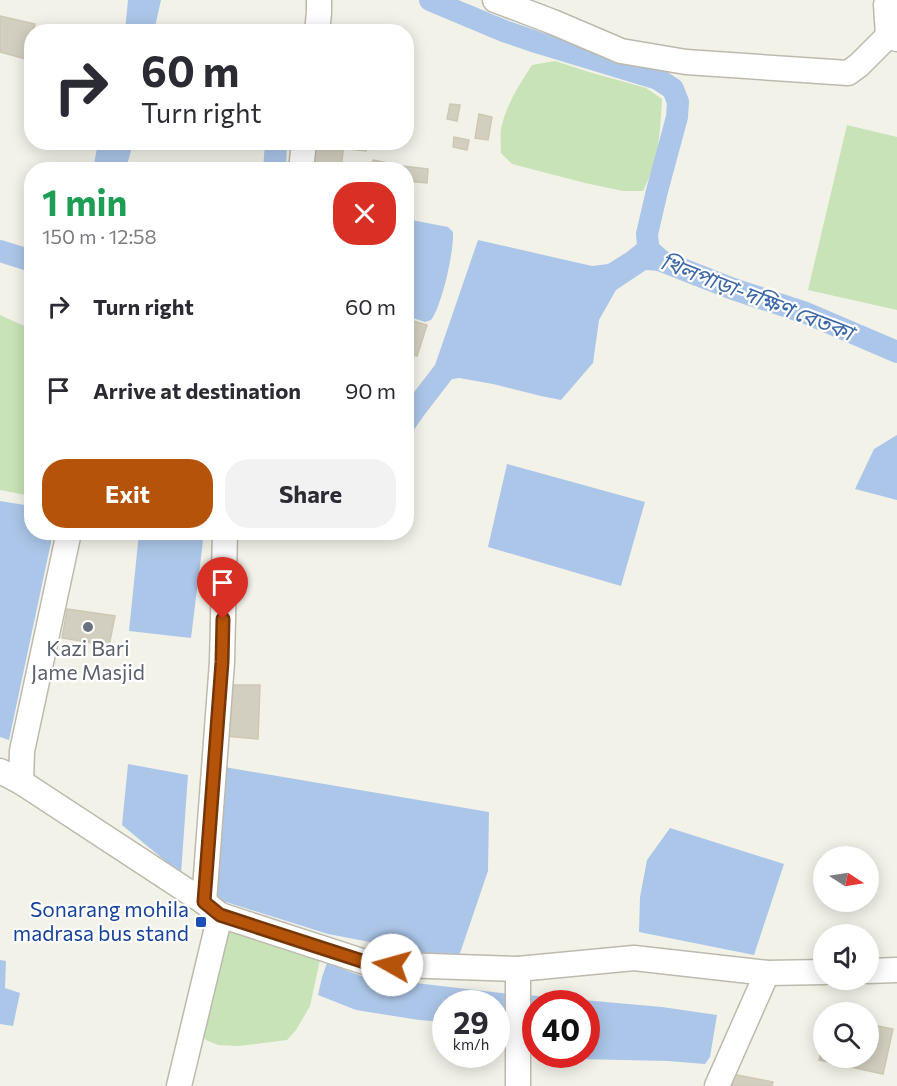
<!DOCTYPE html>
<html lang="en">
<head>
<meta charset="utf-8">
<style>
	:root { --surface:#fff; --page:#f2f2f3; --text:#2b2b33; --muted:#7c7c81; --accent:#b45309 }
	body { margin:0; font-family:Commissioner,"Noto Sans Bengali",sans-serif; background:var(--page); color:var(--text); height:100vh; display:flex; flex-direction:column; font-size:22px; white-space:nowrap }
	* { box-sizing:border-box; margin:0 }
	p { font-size:20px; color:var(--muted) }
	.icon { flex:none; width:33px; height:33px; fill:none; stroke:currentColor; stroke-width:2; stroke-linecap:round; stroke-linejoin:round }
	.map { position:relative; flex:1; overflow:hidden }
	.panel { position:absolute; left:24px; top:162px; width:390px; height:378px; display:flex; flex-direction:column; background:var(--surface); border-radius:24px; box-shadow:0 3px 15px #0003 }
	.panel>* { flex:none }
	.banner { position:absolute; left:24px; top:24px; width:390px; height:126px; border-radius:24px; box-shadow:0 3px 15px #0003; background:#fff; color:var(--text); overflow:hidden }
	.needle { width:39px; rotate:102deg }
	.controls { position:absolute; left:813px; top:846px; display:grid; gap:12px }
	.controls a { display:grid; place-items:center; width:66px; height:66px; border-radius:50%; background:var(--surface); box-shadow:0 3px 15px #0003; font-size:30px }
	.speed { position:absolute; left:432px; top:990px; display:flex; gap:12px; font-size:30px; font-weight:700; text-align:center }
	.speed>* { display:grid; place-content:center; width:78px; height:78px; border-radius:50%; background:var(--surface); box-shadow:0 3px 15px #0003; line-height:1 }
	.speed small { font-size:15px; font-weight:400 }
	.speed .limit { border:9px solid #d22; background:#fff; color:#111 }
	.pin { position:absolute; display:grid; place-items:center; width:51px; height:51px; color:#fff; margin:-62px -26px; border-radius:50% 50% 50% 0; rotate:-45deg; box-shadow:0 0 6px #0007 }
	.pin .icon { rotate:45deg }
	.me { position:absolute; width:66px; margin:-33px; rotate:277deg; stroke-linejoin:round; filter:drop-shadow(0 0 4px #0008) }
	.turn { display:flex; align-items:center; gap:21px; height:126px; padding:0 18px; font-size:27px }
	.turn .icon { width:78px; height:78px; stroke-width:2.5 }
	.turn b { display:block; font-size:42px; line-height:51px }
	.round { display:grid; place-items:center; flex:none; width:63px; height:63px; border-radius:24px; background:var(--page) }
	.head { display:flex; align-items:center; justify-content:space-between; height:102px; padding:0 18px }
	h1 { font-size:36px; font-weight:700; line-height:45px; color:#1e9e55 }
	.action { display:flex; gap:12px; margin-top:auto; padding:12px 18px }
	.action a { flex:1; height:69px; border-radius:24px; background:var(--accent); color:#fff; font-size:24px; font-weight:700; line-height:69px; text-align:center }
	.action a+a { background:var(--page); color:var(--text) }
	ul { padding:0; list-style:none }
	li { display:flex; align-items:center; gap:18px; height:84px; padding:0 18px }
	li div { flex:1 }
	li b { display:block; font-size:22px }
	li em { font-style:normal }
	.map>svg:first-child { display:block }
	.green { fill:#c7e3b7 }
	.water { fill:#acc6e9 }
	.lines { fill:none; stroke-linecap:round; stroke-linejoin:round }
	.canal { stroke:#acc6e9; stroke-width:22 }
	.building { fill:#d3cfc0; stroke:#cdc8b4; stroke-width:1.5 }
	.minor-casing { stroke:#bdbaad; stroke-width:27 }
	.minor { stroke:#fff; stroke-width:24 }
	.route-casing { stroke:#753606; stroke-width:15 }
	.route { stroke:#b45309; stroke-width:10 }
	.worship-dot { fill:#6b7280; stroke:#fff; stroke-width:2 }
	.transit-dot { fill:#1a4fb4; stroke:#fff; stroke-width:2 }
	.labels { text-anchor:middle; stroke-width:4.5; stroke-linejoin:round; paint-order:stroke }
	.worship-label { font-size:21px; fill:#5b616d; stroke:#fff }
	.transit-label { font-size:21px; fill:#164399; stroke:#fff; text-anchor:end }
	.water-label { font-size:22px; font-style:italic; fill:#3d68a7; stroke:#fff }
</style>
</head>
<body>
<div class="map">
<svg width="897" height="1086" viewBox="0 0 897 1086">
	<rect width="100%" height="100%" fill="#f3f2e9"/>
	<!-- green -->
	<g class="green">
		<path d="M555,61l34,11 57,16 16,11c-2,35 -3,60 -19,92h-20l-38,-8 -73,-19 -11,-11c0,-8 -1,-17 0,-24 5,-24 18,-44 31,-64z"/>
		<path d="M847,125l50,12v173l-89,-20z"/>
		<path d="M0,315l31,14v167l-31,-6z"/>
		<path d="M223,925l97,35 -10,46 -14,24 -9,10 -48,6 -21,-1 -12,-5 -7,-8z"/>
	</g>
	<!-- water -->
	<g class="water">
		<path d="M128,0h33l-7,31h-29z"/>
		<path d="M98,143h35l-7,26h-33z"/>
		<path d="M265,143h22l-1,26h-23z"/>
		<path d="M406,219l42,8 5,5c1,20 -11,73 -22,88l-6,2 -18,-6z"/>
		<path d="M643,232h9l5,10 24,22 -6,8 -29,-2 -30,20 -17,30 -6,43 -32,37 -20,-4 -48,-12 -34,-6 -11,2 -19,17 -7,-6 12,-23 44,-128 114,26 16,-2 19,-12 11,-9z"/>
		<path d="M897,435v65l-42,-11 19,-40z"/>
		<path d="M507,464l138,38 -24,84 -133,-39z"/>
		<path d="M0,501l31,5 1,26 21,1 -44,207 -9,-3z"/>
		<path d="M139,533h65l-13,105 -62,-7z"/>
		<path d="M128,764l60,11 -7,99 -59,-49z"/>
		<path d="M224,767l265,45 -1,59 -30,88 -130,-25 -115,-36z"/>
		<path d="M670,828l114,36 -30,91 -115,-23 1,-35 7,-37z"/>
		<path d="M0,960l6,1 -1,27 15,5 -7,33 -13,-2z"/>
		<path d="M327,963l37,14 147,17 -1,34h-13l-1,-24h-50l-1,18 -26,-2 -63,-10 -38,-15 4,-18z"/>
		<path d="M527,995l135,12 55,8 -7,42 -5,7 -37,-3 -91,-2 -21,-4 30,-1v-50h-50l-1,43 -6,-3z"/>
	</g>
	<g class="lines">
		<!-- canal -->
		<g class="canal">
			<path d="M430,0l74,31 32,11 122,37 15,10 5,13 -1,15 -20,74 -10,43 2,22 84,33 73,24 91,39"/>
			<path d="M0,251l32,10"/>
			<path d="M406,422l9,-13 30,-39"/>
		</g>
	</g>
	<!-- building -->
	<g class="building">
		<path d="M0,16l35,8 -2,8h-1v5l-6,22 -26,-7z"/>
		<path d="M450,104l10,1 -3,16 -10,-2z"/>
		<path d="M479,114l13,3 -4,23 -13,-2z"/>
		<path d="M454,137l15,3 -2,10 -14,-3z"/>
		<path d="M317,142h27l-3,28h-27z"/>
		<path d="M350,142h17l-1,9 -17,-2z"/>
		<path d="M373,160l11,2 -1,8h-12z"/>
		<path d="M402,166l26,3 -1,14 -21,-2v-11h-5z"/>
		<path d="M406,319l21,6 -10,31 -11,-3z"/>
		<path d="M67,609l48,7 -6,30 -47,-8z"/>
		<path d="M227,685h33l-2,54 -33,-3z"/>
		<path d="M868,1024l25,5 -10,45 -64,-14 5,-17v15h44z"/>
		<path d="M727,1073l46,9 -1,4h-47z"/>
	</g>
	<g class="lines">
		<defs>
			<g id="minor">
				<path d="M495,0l58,22 68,29 65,11 162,11 11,-8 29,-29 9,3"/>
				<path d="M887,0l-1,5 2,31"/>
				<path d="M317,32l2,-19v-13"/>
				<path d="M301,170l3,-28"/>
				<path d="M0,771l21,11 183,120 16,13 151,49 147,5 116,-11 133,15 57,-1"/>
				<path d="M21,782l1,-31 47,-219"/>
				<path d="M204,902l18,-240 3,-130"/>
				<path d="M868,971l29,-1"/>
				<path d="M179,1086l41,-171"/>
				<path d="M518,1086v-117"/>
				<path d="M717,1086l50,-113"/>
			</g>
		</defs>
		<!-- minor casing -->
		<use href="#minor" class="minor-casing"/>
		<!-- minor -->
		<use href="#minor" class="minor"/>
	</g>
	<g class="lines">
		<defs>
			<path id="route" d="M223,619l-1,43 -18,240 16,13 151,49 21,1"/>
		</defs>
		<!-- route casing -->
		<use href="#route" class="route-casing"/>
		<!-- route -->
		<use href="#route" class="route"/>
	</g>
	<!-- markers -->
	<circle class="worship-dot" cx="88" cy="627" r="6"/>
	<rect class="transit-dot" x="195" y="916" width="12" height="12" rx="3"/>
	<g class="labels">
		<!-- worship labels -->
		<g class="worship-label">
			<text x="88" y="656">Kazi Bari<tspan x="88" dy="24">Jame Masjid</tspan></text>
		</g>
		<!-- transit labels -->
		<g class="transit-label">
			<text x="189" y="917">Sonarang mohila<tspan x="189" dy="24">madrasa bus stand</tspan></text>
		</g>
		<!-- water labels -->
		<g class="water-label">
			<text transform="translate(757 297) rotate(21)" y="8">খিলপাড়া-দক্ষিণ বেতকা</text>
		</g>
	</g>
</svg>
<div class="controls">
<a><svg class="needle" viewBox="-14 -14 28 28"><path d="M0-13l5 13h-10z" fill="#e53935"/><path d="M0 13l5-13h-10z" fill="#7c7c81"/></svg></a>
<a><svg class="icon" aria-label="sound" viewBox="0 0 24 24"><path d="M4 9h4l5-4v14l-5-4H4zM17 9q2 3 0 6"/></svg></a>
<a><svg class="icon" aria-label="search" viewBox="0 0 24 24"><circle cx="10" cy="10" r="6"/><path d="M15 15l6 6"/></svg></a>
</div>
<div class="speed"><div>29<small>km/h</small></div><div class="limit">40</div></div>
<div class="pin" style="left:223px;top:619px;background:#d93025"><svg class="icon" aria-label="arrive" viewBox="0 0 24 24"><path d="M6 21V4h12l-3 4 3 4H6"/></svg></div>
<svg class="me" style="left:392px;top:965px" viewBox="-20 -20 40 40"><circle r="19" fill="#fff"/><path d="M0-13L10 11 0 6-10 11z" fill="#b45309"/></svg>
<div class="banner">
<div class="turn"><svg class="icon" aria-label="right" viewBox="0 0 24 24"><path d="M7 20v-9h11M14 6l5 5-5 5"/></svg><div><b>60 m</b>Turn right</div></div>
</div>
<section class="panel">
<div class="head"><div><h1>1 min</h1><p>150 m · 12:58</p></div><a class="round" style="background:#d93025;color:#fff"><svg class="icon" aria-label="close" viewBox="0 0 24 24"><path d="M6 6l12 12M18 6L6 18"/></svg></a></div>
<ul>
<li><svg class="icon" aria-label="right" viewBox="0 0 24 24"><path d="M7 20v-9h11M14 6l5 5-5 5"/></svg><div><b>Turn right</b></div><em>60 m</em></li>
<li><svg class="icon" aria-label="arrive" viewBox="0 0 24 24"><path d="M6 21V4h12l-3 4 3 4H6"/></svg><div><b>Arrive at destination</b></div><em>90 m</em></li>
</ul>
<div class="action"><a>Exit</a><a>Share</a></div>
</section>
</div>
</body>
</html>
